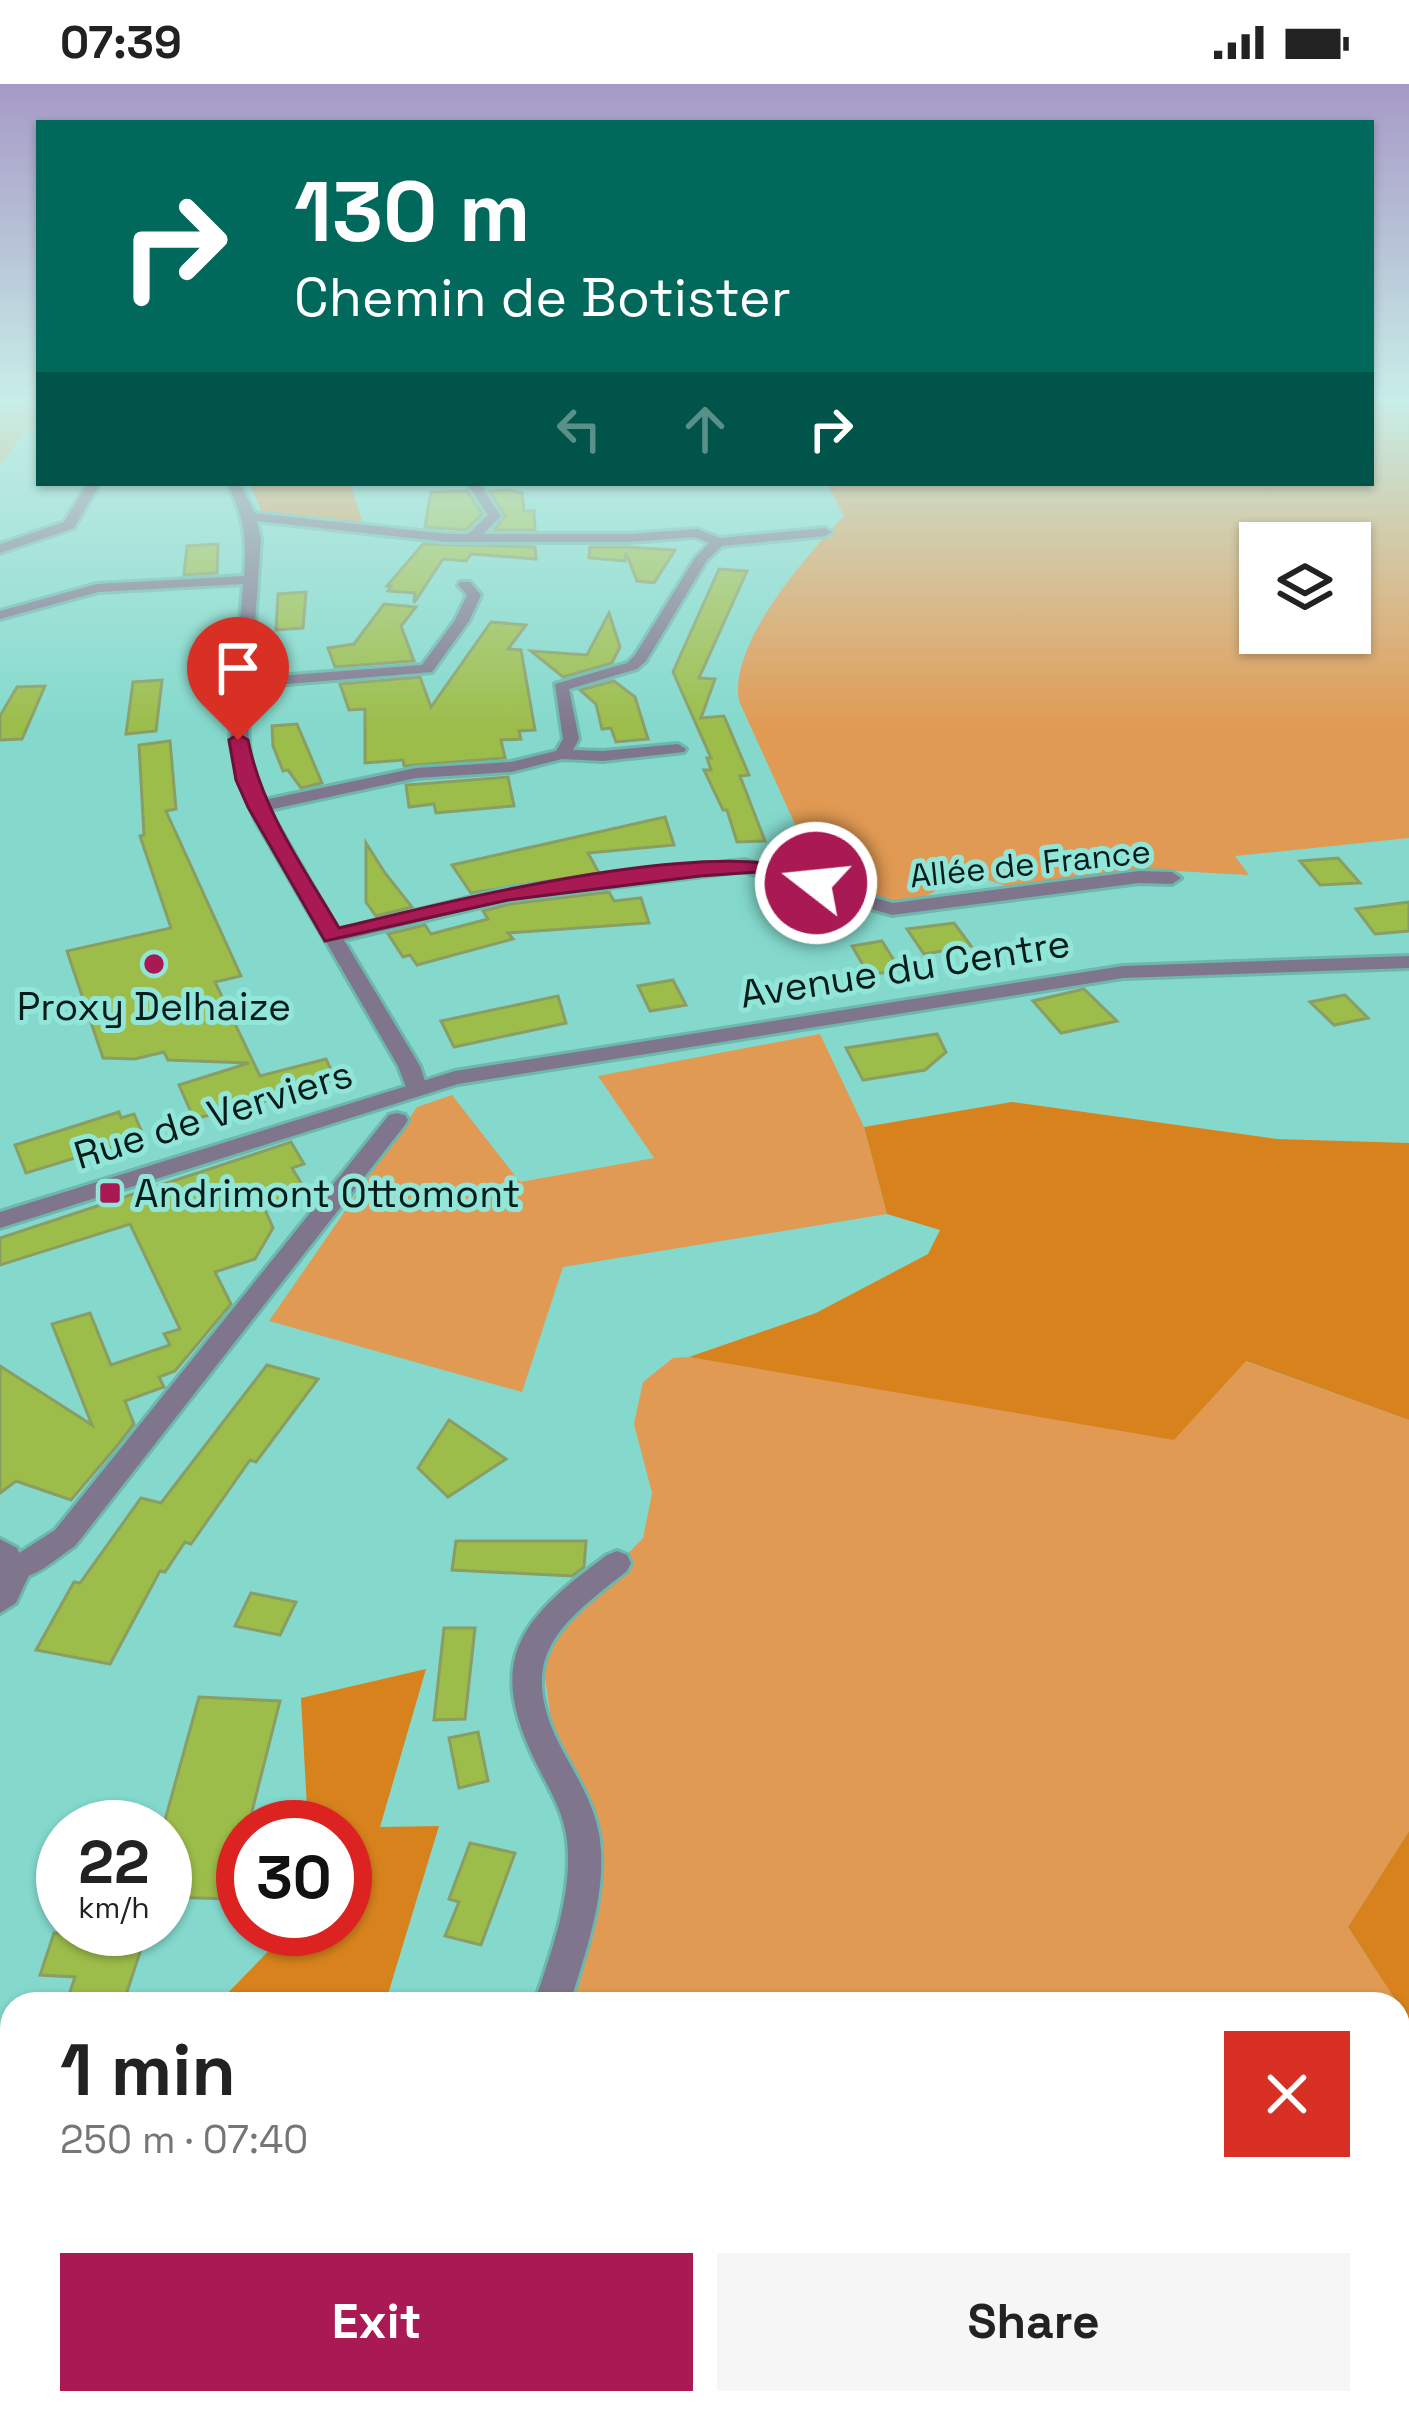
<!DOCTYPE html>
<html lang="en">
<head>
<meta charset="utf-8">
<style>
	:root { --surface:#fff; --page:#f6f6f6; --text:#222; --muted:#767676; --accent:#a91954 }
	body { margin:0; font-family:"Space Grotesk",sans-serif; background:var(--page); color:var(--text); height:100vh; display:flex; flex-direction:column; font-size:45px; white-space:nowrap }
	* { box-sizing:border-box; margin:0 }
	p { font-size:39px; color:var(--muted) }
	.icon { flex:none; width:66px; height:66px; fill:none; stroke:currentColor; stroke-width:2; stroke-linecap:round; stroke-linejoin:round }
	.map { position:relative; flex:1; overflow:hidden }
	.details { position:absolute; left:0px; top:1908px; width:1410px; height:423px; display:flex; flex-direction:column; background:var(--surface); border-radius:36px 36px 0 0; box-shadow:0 3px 9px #0004 }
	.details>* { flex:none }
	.hud { position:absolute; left:36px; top:36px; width:1338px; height:366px; border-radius:0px; box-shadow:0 3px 9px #0004; background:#00695c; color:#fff; overflow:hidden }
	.tools { position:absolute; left:1239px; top:438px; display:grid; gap:24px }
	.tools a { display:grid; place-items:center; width:132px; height:132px; border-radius:0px; background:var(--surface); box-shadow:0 3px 9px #0004; font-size:60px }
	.speed { position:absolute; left:36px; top:1716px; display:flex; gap:24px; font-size:60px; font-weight:700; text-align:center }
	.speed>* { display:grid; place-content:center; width:156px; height:156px; border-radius:50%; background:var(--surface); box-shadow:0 3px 9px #0004; line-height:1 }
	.speed small { font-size:30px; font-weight:400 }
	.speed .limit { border:18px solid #d22; background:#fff; color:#111 }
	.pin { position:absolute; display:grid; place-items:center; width:102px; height:102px; color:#fff; margin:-123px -51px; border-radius:50% 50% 50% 0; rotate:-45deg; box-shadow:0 0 12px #0007 }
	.pin .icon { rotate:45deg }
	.me { position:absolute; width:132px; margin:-66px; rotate:286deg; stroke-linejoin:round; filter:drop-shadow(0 0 9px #0008) }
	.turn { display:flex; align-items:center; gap:42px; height:252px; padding:0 60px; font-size:54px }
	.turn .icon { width:156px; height:156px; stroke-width:2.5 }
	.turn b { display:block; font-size:84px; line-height:102px }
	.lanes { display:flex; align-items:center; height:114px; padding:0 60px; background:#0003; justify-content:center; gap:60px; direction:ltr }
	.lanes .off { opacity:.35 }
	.round { display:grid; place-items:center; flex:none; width:126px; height:126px; border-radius:0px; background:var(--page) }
	.head { display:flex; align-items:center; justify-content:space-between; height:204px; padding:0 60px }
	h1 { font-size:72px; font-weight:600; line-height:90px }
	.button { display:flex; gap:24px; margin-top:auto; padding:24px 60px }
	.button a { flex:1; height:138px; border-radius:0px; background:var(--accent); color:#fff; font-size:48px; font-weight:600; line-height:138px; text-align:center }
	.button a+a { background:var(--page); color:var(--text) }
	.status { display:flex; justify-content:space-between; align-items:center; height:84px; padding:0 60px; background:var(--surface); direction:ltr }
	.status svg { height:33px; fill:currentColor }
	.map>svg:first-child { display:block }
	.green { fill:#e19a53; fill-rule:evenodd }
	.forest { fill:#d7821d }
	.building { fill:#9cbd4a; stroke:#8a9d63; stroke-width:3 }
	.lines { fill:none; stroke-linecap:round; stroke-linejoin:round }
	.minor-casing { stroke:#6db7ac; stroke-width:6 }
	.tertiary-casing { stroke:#6db7ac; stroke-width:6 }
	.minor { fill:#7f768e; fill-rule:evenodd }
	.tertiary { fill:#7f768e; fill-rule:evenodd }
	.route { fill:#a91954; stroke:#6e1037; stroke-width:3 }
	.poi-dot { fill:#a91954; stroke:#91e6d9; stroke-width:4.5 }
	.labels { text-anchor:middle; stroke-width:10; stroke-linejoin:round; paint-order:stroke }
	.far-street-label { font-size:33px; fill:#021d19; stroke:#91e6d9 }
	.street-label { font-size:39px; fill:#021d19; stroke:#91e6d9 }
	.poi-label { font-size:39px; fill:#021d19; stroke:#91e6d9 }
</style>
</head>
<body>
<div class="status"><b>07:39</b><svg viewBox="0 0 49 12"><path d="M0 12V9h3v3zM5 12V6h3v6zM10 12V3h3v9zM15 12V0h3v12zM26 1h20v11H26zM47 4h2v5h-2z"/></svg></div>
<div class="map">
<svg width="1409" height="2329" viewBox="0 0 1409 2329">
	<rect width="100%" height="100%" fill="#84d9cc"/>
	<!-- green -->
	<g class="green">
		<path d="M0,319h39v22h-8l-31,39z"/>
		<path d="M1371,319h38v435l-174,18 14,19 -112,-6 -131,17 -47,-16 -14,1 -3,15c-38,31 -83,8 -123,-9l-80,-176c-11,-57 67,-145 105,-185l-17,-33h544zM1260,459h90v90h-90z"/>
		<path d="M250,399h100l13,41 -101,-11z"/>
		<path d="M820,950l44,93 23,87 -324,53 -41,125 -253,-71 148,-214 35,-12 68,87 134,-24 -56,-82z"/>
		<path d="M689,1273l208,34 348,-30 164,59v411l-61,96 50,77h-836l21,-59 -41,-288 36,-53 65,-66 9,-45 -18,-69 9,-42 30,-24z"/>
		<path d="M1398,1920l11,17v392h-215l-5,-10h209z"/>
		<path d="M465,2319h318l3,10h-321z"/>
	</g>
	<!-- forest -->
	<g class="forest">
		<path d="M1012,1018l265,37 132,4v277l-163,-59 -72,79 -485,-83 127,-44 112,-59 12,-24 -53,-16 -23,-87z"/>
		<path d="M426,1585l-46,158 59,-1 -54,178h-168l73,-75h55v-102h-37l-7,-129z"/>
		<path d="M1409,1747v190l-61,-94z"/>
		<path d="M28,2319h222l-3,10h-222z"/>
		<path d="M783,2319h406l5,10h-408z"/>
	</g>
	<!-- building -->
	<g class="building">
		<path d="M509,406l13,3 2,18h10l1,19h-41l11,-14 -15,-25z"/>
		<path d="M467,407l15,23 -16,16 -41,-3 6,-35z"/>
		<path d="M218,460l-1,29 -33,2 3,-29z"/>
		<path d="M423,460l112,3 1,12 -65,-5 -5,7 -23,-2 -29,44 1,-10 -27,-2 3,-5h-4z"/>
		<path d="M590,463h36l49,3 -21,33 -17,-2 -11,-28 -1,8 -36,-3z"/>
		<path d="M719,485l28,2 -48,107 16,1 -14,39 23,-2 25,59 -9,1 25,65 -28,1 -10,-32h-4l-19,-40h7l-4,-12h4l-38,-86z"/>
		<path d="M306,508l-3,36 -27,2 2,-36z"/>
		<path d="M384,520l32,3 -15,19 13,35 -79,6 -7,-19 26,-4z"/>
		<path d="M609,529l11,34 -8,16 -49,14 -32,-26 56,4z"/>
		<path d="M491,538l35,3 -18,24 13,1 14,80 -16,1 2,8 -20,1 4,18 -101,8 -1,-6 -38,3v-54l-16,1 -9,-26 80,-7 11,30z"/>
		<path d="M162,596l-6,51 -30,3 7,-52z"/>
		<path d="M614,597l21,16 13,42 -32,3 -5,-14 -9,1 -6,-25 -16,-14z"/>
		<path d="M45,602l-23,53 -22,1v-24l17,-29z"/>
		<path d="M297,640l25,59 -21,5 -13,-18 -5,1 -10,-25 -1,-20z"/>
		<path d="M170,657l6,68 -10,2 75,165 -26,6 45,94 66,-17 11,24 -143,36 -15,-34 70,-22 -81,-3 -4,-8 -29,7 -32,-1 -36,-107 104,-23 -31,-92 4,-1 -5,-90z"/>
		<path d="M508,693l6,29 -78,7 -2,-9 -25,3 -3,-22z"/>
		<path d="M665,733l9,28 -86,8 11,20 -128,20 -19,-28z"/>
		<path d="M366,759l19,30 27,34 -36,9 -10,-14z"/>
		<path d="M1338,774l22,25 -40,2 -20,-24z"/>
		<path d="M609,808l5,9 27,-3 8,25 -141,10 5,6 -96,26 -7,-10 -7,2 -15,-23 37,-9 6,9 57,-15 -5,-8 27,-7z"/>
		<path d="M1409,818v29l-34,3 -19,-25z"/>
		<path d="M954,839l17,23 -47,8 -17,-25z"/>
		<path d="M882,857l18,29 -31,5 -17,-29z"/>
		<path d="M673,896l13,25 -36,6 -12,-25z"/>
		<path d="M1084,905l33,32 -56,12 -28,-32z"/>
		<path d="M1345,911l23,23 -34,7 -24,-23z"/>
		<path d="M558,912l8,27 -112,24 -13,-26z"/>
		<path d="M937,950l9,18 -21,18 -62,10 -17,-32z"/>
		<path d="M119,1028l2,6 13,-4 10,23 -118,36 -11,-28z"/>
		<path d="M291,1058l13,22 -12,4 14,23 -43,14 10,23 -18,31 -40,13 16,32 -56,67 -16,6 5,10 -39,14 9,23 -18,23 -45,53 -55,-19 -16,12v-127l92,59 -40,-101 38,-11 21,52 59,-20 -6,-11 16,-5 -50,-105 -130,41v-27z"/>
		<path d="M267,1281l51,14 -62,83 -6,-2 -59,84 -6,-2 -20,30 -5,-1 -50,93 -74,-14 38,-68 6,1 61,-85 20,5z"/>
		<path d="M449,1336l57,39 -58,38 -30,-29z"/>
		<path d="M456,1457h130l-2,26 -12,9 -120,-6z"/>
		<path d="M251,1509l45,9 -16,33 -45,-9z"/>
		<path d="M444,1544h31l-10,91 -31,1z"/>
		<path d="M199,1613l81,4 -32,126h-5v23l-12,49 -66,-2v-77z"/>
		<path d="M478,1648l10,49 -29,7 -10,-50z"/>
		<path d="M470,1759l45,10 -34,92 -36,-9 14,-34 -10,-3z"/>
		<path d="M54,1849l91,4 -22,67h-57l9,-27 -35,-2z"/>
	</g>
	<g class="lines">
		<defs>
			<g id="minor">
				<path d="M88,399h12l-26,45 -74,25v-9l64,-22z"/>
				<path d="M227,399h12l16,30 192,21h21l20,-19 -21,-32h12l22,33 -18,18h147l67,-5 23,9 105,-10 7,4 -7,4 -103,10 -15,14 -61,101 -9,8 -68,20 10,50 -6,11 30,1 75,-7 8,5 -2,3 -81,9 -41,-2 -51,13 -95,6 -147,32 69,120 171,-42 235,-28 149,43 246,-32 33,1 9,6 -9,6 -33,-1 -247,32 -149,-44 -234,29 -165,40 76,126 7,21 -11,7 -8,-2 -10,-26 -142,-245 -18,-41 -8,-40 13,-156 -145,8 -98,27v-8l97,-27 147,-8c3,-37 0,-60 -17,-93zM257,437l190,21h183l65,-5 14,6 -14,15 -60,97 -8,8 -72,21 8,55 -7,12 -45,11 -95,6 -152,32c-18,-38 -17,-72 -14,-113l182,-15 37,-51 12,-26 -11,-13h-10l-2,3 9,10 -12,25 -33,45 -171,13 10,-139z"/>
				<path d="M397,1029l8,2 3,5 -3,5 -330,421c-20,13 -46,39 -70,32l-4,-8 4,-8 50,-32 334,-415z"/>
				<path d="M617,1467l10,4 4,8 -4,8c-72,56 -114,89 -62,184 15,27 31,54 35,85 7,55 -15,113 -30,164h-36c17,-51 39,-109 33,-163 -3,-29 -18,-52 -31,-78 -52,-106 -14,-145 71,-208z"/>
				<path d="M437,2319h42l-1,10h-42z"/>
			</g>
			<g id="tertiary">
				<path d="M1409,872v12l-286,10 -665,106 -458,144v-16l455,-141 668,-105z"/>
				<path d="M0,1455l17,9 12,27 -13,28 -16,10z"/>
			</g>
		</defs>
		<!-- minor casing -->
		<use href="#minor" class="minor-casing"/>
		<!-- tertiary casing -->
		<use href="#tertiary" class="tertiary-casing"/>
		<!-- minor -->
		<use href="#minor" class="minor"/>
		<!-- tertiary -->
		<use href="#tertiary" class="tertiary"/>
	</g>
	<!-- sky -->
	<linearGradient id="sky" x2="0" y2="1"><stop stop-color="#a699c6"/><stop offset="0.49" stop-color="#c8eee8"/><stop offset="1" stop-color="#c8eee8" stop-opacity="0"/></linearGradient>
	<rect width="1409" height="645" fill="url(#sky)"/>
	<!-- route -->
	<path class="route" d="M238,650l10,6c14,70 55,127 91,188 93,-22 414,-106 488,-45l-11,6 -59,-17 -57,4 -192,24 -183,41 -77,-134 -12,-27 -7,-40z"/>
	<!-- markers -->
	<g class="poi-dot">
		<circle cx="154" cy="880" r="12"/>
		<rect x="98" y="1097" width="24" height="24" rx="6"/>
	</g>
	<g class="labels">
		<!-- far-street labels -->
		<g class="far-street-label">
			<text transform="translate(1030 779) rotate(-6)" y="12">Allée de France</text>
		</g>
		<!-- street labels -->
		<g class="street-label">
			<text transform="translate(905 884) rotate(-9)" y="14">Avenue du Centre</text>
			<text transform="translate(213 1030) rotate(-17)" y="14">Rue de Verviers</text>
		</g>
		<!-- poi labels -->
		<g class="poi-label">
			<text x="154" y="936">Proxy Delhaize</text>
			<text x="134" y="1123" text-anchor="start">Andrimont Ottomont</text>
		</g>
	</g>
</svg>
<div class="tools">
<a><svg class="icon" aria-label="layers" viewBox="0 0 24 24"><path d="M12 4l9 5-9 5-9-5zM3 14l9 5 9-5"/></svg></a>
</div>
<div class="speed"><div>22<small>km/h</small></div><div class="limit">30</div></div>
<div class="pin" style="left:238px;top:656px;background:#d93025"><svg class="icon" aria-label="arrive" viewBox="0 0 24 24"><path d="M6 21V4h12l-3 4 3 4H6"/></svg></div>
<svg class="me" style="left:816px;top:799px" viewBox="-20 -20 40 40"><circle r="17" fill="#a91954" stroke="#fff" stroke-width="3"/><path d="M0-11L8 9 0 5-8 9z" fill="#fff"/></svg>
<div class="hud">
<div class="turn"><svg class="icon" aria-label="right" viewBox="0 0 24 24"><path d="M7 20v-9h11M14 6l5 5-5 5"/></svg><div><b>130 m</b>Chemin de Botister</div></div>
<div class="lanes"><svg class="icon off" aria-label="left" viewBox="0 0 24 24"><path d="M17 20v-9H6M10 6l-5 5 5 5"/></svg><svg class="icon off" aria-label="ahead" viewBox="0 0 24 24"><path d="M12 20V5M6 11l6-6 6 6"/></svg><svg class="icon" aria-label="right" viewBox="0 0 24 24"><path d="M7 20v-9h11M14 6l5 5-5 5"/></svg></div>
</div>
<section class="details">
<div class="head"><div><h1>1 min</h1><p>250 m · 07:40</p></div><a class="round" style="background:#d93025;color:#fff"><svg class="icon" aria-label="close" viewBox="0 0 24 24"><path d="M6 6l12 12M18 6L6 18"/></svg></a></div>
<div class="button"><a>Exit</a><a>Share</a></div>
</section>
</div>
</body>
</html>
